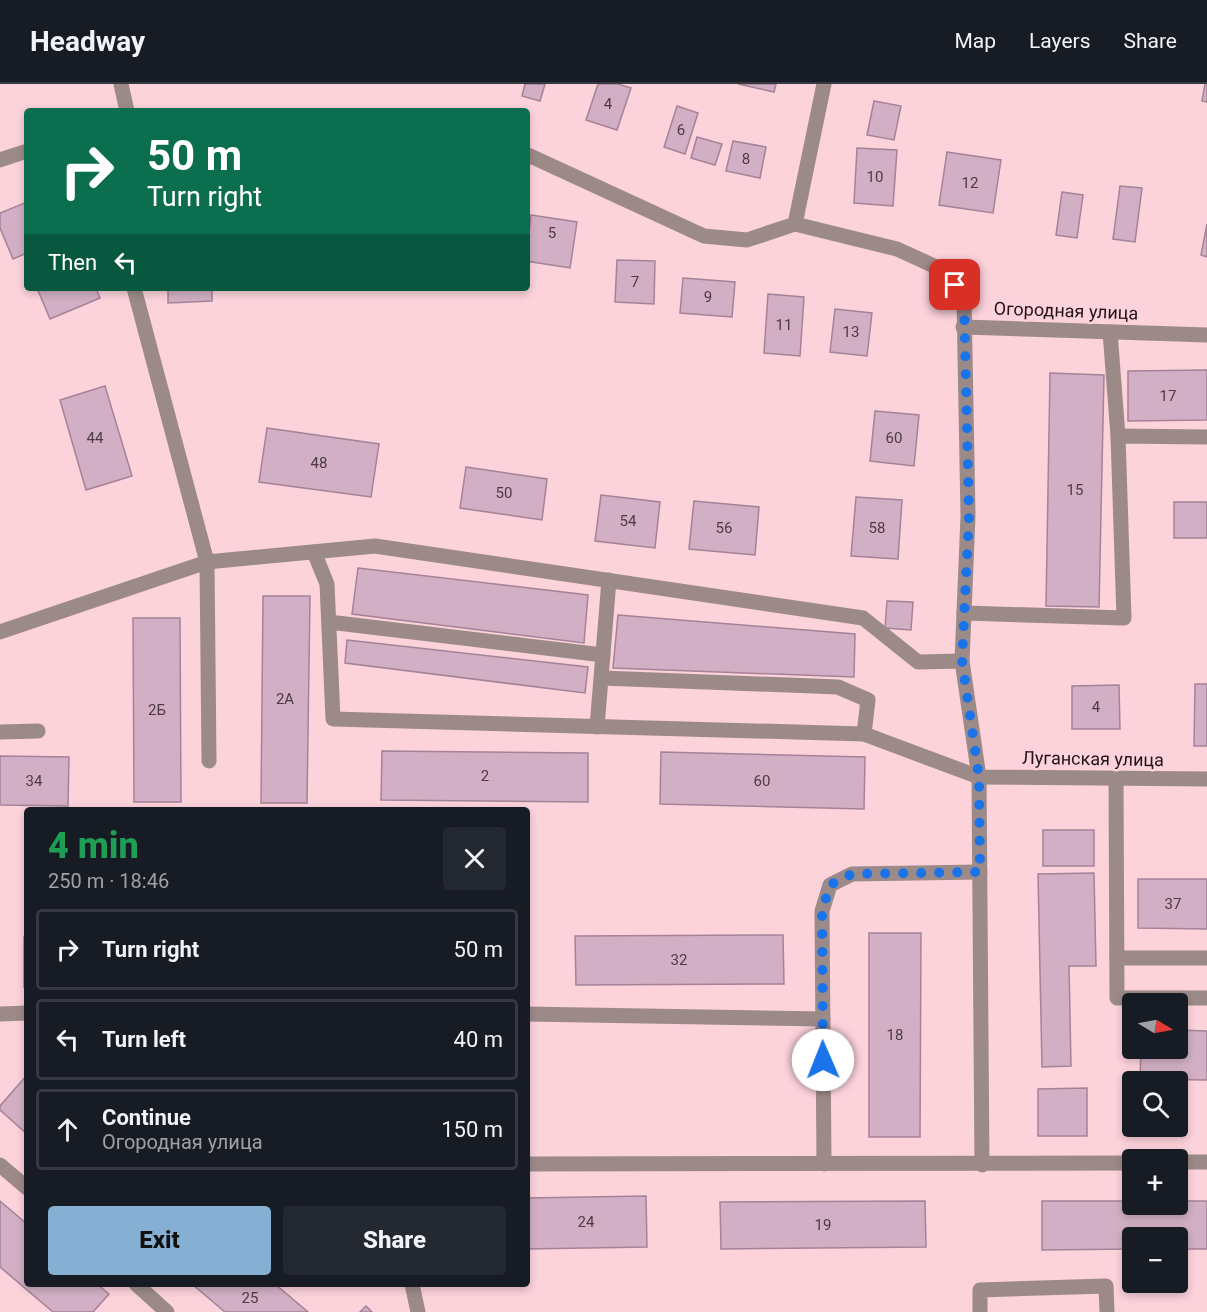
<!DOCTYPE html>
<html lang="en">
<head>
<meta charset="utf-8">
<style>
	:root { --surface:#171b24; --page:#242831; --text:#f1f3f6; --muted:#9ea1a6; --line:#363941; --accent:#85b0d4 }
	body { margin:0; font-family:Roboto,sans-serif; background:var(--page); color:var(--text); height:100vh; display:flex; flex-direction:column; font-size:22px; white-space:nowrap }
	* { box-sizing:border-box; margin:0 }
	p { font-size:20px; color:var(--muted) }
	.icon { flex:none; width:33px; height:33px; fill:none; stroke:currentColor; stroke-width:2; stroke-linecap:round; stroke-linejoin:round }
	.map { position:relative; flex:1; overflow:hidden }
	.sheet { position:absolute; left:24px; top:723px; width:506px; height:480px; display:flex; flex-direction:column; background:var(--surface); border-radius:6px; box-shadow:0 3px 9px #0003 }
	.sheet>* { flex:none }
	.banner { position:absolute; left:24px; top:24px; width:506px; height:183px; border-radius:6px; box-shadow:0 3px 9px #0003; background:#0b6e4f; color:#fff; overflow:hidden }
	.needle { width:39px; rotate:100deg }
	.buttons { position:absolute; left:1122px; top:909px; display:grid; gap:12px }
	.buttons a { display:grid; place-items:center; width:66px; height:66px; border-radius:6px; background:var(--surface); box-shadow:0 3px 9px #0003; font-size:30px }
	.pin { position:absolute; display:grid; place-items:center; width:51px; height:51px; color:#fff; margin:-26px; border-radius:12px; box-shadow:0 3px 9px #0006 }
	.me { position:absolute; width:66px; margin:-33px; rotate:359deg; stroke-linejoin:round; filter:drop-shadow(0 0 4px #0008) }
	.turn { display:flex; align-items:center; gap:21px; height:126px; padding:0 24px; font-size:27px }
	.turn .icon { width:78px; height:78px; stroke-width:2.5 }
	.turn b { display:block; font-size:42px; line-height:51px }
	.then { display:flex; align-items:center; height:57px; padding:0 24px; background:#0003; gap:12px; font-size:22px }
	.round { display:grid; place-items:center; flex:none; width:63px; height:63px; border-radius:6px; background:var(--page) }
	.summary { display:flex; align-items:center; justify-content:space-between; height:102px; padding:0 24px }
	h1 { font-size:36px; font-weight:800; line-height:45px; color:#1e9e55 }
	.primary-button { display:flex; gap:12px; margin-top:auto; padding:12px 24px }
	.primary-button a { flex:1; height:69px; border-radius:6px; background:var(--accent); color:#111; font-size:24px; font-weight:800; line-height:69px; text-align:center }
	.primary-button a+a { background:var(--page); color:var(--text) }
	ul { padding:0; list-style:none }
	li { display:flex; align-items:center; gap:18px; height:81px; margin:0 12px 9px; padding:0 12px; border:3px solid var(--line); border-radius:6px }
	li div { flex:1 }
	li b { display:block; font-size:22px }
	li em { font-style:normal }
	header { display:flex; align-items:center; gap:36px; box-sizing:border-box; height:84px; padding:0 30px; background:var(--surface); border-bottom:2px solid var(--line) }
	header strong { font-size:28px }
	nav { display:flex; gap:33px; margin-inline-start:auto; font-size:21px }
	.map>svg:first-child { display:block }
	.building { fill:#d2afc4; stroke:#a48397; stroke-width:1.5 }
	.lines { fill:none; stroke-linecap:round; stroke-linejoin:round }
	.minor { stroke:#9c8a88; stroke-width:15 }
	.route { stroke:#1a73e8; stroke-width:10; stroke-dasharray:0 18 }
	.labels { text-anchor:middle; stroke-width:5; stroke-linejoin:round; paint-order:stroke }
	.number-label { font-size:15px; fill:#4d3a42 }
	.street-label { font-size:18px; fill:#211316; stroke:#fcd2db }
</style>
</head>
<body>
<header>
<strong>Headway</strong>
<nav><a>Map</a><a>Layers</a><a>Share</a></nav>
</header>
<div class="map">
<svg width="1207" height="1228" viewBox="0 0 1207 1228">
	<rect width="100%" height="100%" fill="#fcd2db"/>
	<!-- building -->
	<g class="building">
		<path d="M525,0h20l-5,17 -18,-5z"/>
		<path d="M598,0h20l13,4 -14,42 -31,-10z"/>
		<path d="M738,0h38l-2,8z"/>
		<path d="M1205,0h2v18l-5,-1z"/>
		<path d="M874,17l27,5 -7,34 -27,-5z"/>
		<path d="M677,22l21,7 -13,41 -21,-7z"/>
		<path d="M697,53l25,7 -7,21 -24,-7z"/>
		<path d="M733,57l33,6 -6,31 -34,-7z"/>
		<path d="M857,64l40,2 -4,56 -39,-3z"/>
		<path d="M947,68l54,8 -8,53 -54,-8z"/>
		<path d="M1120,102l22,2 -7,54 -22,-3z"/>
		<path d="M1062,108l21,3 -6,43 -21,-3z"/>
		<path d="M27,118v51l-14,6 -13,-31v-15z"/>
		<path d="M531,131l46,7 -7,46 -44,-7z"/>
		<path d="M1207,140v33l-6,-2z"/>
		<path d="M617,176l38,1 -1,43 -39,-2z"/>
		<path d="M683,194l52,4 -3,35 -52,-4z"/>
		<path d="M37,204h59l4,10 -50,21z"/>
		<path d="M168,204h44v13l-44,2z"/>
		<path d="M768,210l36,3 -4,59 -36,-3z"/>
		<path d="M835,225l37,4 -5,43 -37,-4z"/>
		<path d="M1207,286v50l-79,1v-50z"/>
		<path d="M1050,289l54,2 -5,232 -53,-1z"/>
		<path d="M105,302l27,90 -46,14 -26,-90z"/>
		<path d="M875,327l44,4 -5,51 -44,-5z"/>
		<path d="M267,344l112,16 -8,53 -112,-15z"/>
		<path d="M466,383l81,12 -5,41 -82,-12z"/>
		<path d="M601,411l59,7 -5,46 -60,-7z"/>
		<path d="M856,413l46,3 -4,59 -47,-3z"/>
		<path d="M694,417l65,6 -4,48 -66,-6z"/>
		<rect x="1174" y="418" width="33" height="36"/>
		<path d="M358,484l230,27 -4,48 -232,-29z"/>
		<path d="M263,512h47l-3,207h-46z"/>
		<path d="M887,517l26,1 -2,28 -26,-2z"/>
		<path d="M618,531l237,19 -1,43 -241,-9z"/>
		<path d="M133,534h47l1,184h-47z"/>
		<path d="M347,556l241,27 -3,26 -240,-30z"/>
		<path d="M1195,600h12v62h-13z"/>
		<path d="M1119,601l1,44h-48v-43z"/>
		<path d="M382,667l206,2v49l-207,-2z"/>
		<path d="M661,668l204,5 -1,52 -204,-5z"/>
		<path d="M0,672l69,1 -1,49 -68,-1z"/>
		<rect x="1043" y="746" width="51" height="36"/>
		<path d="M1094,789l2,93h-27l2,100 -29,1 -4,-193z"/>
		<path d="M1138,795h69v50l-69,-1z"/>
		<path d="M869,849h52l-1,204h-51z"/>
		<path d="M783,851l1,49 -208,1 -1,-49z"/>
		<rect x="24" y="853" width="3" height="50"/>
		<path d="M1178,946l29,1v49l-67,-1 1,-31h37z"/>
		<path d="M27,991v59l-27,-24v-4z"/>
		<path d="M1087,1004v48h-49v-47z"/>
		<path d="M646,1112l1,51 -121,2v-51z"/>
		<path d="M0,1117l27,23v60h70l12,10 -16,18h-40l-53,-45z"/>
		<path d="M925,1117l1,46 -205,2 -1,-47z"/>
		<path d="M1042,1117h90v3h46v-3h29v48h-29v-11h-46v11l-90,1z"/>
		<path d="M192,1200h83l33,28h-83z"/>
		<path d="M366,1222l6,6h-12z"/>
	</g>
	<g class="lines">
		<!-- minor -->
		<g class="minor">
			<path d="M121,0l6,27"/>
			<path d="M526,70l178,82 43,4 48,-16 102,25 48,22 19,28 4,217 -6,145 17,116 3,388"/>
			<path d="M0,76l27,-9"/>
			<path d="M795,140l29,-140"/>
			<path d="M134,204l73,274 2,199"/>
			<path d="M963,243l244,8"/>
			<path d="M1110,248l8,104"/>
			<path d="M314,468l13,32 6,135 531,15 115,43 228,2"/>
			<path d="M964,529l160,5 -6,-182 89,1"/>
			<path d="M329,538l274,33"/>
			<path d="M0,548l207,-70 168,-16 488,72 55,44 44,-1"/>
			<path d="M602,594l236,9 30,13 -4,34"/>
			<path d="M597,643l12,-147"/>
			<path d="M0,648l38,-1"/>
			<path d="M1116,694l1,220h90"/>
			<path d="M1117,874h90"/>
			<path d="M0,930l27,-1"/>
			<path d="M526,930l297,5"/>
			<path d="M1178,1078h29"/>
			<path d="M526,1080l606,-1"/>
			<path d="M824,1080l-2,-253 8,-26 22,-11 128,-2"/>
			<path d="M0,1081l27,23"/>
			<path d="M136,1200l31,28"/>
			<path d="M412,1200l6,28"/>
			<path d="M980,1228v-22l126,-4 1,26"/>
		</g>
	</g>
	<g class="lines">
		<!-- route -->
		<path class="route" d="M823,976l-1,-149 8,-26 22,-11 128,-2 -1,-95 -17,-116 7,-145 -5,-217 -9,-14"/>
	</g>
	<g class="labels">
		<!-- number labels -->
		<g class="number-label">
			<text x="608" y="25">4</text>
			<text x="681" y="51">6</text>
			<text x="746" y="80">8</text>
			<text x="875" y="98">10</text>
			<text x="970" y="104">12</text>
			<text x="552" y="154">5</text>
			<text x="635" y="203">7</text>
			<text x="708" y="218">9</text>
			<text x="784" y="246">11</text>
			<text x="851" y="253">13</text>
			<text x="1168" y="317">17</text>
			<text x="95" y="359">44</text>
			<text x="894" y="359">60</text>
			<text x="319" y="384">48</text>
			<text x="1075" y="411">15</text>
			<text x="504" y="414">50</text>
			<text x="628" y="442">54</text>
			<text x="724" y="449">56</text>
			<text x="877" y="449">58</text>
			<text x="285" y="620">2А</text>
			<text x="1096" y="628">4</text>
			<text x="157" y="631">2Б</text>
			<text x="485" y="697">2</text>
			<text x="34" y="702">34</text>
			<text x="762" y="702">60</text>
			<text x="1173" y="825">37</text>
			<text x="679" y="881">32</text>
			<text x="895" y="956">18</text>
			<text x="586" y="1143">24</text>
			<text x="823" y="1146">19</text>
			<text x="250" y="1219">25</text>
		</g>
		<!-- street labels -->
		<g class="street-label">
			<text transform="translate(1066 227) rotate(2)" y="6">Огородная улица</text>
			<text transform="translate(1093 675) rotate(1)" y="6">Луганская улица</text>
		</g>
	</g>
</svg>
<div class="buttons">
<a><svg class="needle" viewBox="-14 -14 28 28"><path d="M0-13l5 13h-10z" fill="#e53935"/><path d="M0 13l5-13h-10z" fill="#9ea1a6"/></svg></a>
<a><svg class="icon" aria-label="search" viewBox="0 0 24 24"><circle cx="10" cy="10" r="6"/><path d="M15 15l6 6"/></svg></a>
<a>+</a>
<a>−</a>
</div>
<div class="pin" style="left:955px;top:201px;background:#d93025"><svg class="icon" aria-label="arrive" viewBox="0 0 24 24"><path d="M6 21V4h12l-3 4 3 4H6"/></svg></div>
<svg class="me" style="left:823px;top:976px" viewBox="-20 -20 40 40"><circle r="19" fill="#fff"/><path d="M0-13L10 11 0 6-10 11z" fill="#1a73e8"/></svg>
<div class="banner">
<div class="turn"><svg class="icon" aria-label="right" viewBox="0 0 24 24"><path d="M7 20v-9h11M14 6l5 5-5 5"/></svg><div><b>50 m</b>Turn right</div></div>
<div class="then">Then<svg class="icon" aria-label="left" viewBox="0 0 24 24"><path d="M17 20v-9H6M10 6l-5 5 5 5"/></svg></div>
</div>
<section class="sheet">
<div class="summary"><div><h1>4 min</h1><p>250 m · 18:46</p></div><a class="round"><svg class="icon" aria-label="close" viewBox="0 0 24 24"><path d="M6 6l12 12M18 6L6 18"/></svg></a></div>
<ul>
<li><svg class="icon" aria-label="right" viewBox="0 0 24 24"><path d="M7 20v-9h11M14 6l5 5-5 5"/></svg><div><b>Turn right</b></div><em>50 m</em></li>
<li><svg class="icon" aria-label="left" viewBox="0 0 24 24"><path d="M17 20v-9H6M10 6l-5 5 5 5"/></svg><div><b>Turn left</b></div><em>40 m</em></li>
<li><svg class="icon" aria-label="ahead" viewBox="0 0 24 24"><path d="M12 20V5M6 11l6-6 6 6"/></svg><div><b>Continue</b><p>Огородная улица</p></div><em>150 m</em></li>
</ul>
<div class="primary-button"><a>Exit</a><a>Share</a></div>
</section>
</div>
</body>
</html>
